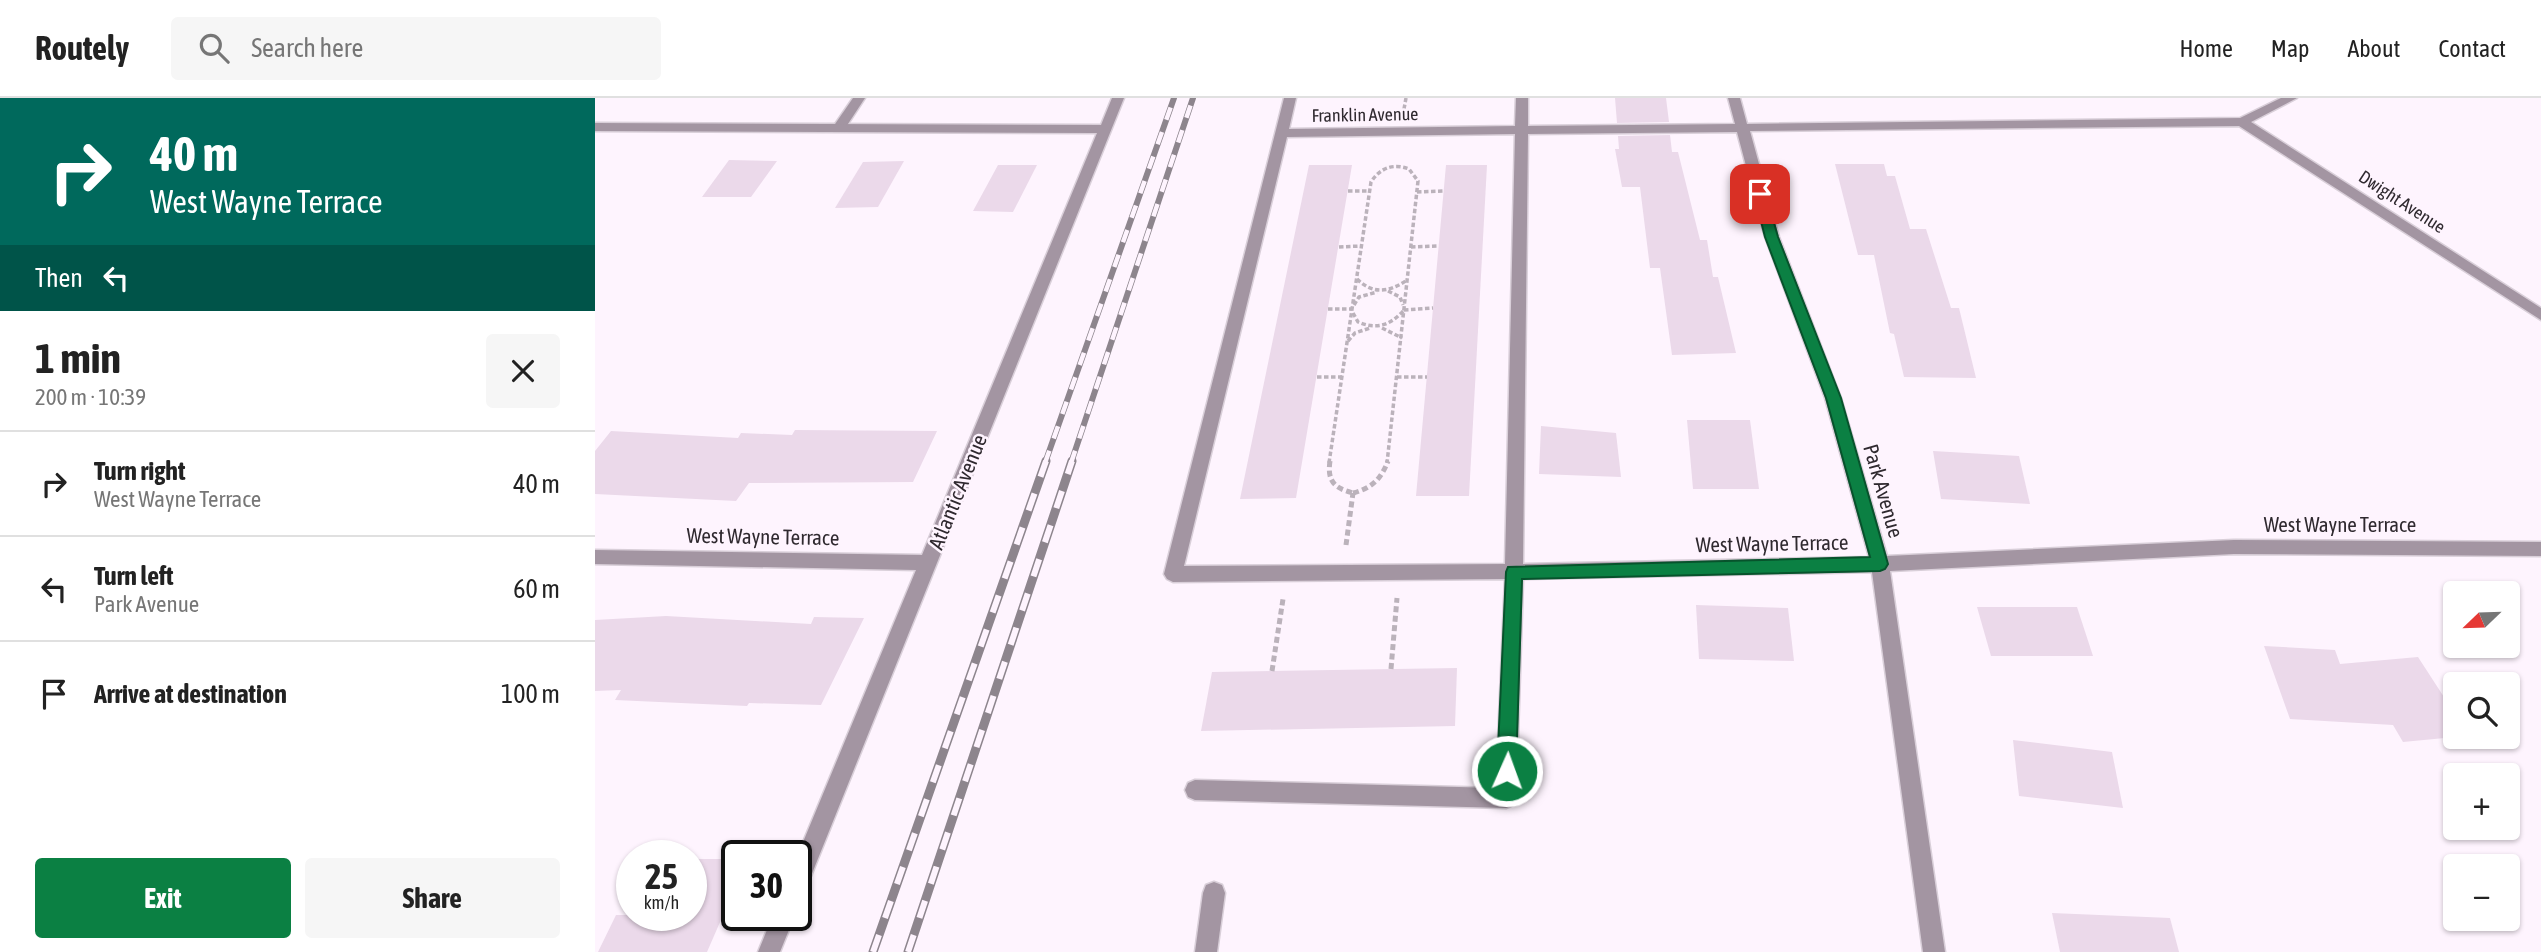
<!DOCTYPE html>
<html lang="en">
<head>
<meta charset="utf-8">
<style>
	:root { --surface:#fff; --page:#f6f6f6; --text:#222; --muted:#767676; --line:#e0e0e0; --accent:#0b8043 }
	body { margin:0; font-family:"Asap Condensed",sans-serif; background:var(--page); color:var(--text); height:100vh; display:flex; flex-direction:column; font-size:26px; white-space:nowrap }
	* { box-sizing:border-box; margin:0 }
	p { font-size:23px; color:var(--muted) }
	.icon { flex:none; width:38px; height:38px; fill:none; stroke:currentColor; stroke-width:2; stroke-linecap:round; stroke-linejoin:round }
	.map { position:relative; flex:1; overflow:hidden }
	.details { display:flex; flex-direction:column; background:var(--surface); width:595px }
	.details>* { flex:none }
	.banner { background:#00695c; color:#fff; overflow:hidden }
	.needle { width:46px; rotate:247deg }
	.controls { position:absolute; left:1848px; top:483px; display:grid; gap:14px }
	.controls a { display:grid; place-items:center; width:77px; height:77px; border-radius:7px; background:var(--surface); box-shadow:0 2px 5px #0004; font-size:35px }
	.speed { position:absolute; left:21px; top:742px; display:flex; gap:14px; font-size:35px; font-weight:700; text-align:center }
	.speed>* { display:grid; place-content:center; width:91px; height:91px; border-radius:50%; background:var(--surface); box-shadow:0 2px 5px #0004; line-height:1 }
	.speed small { font-size:18px; font-weight:400 }
	.speed .limit { border:4px solid #111; border-radius:10px; background:#fff; color:#111 }
	.pin { position:absolute; display:grid; place-items:center; width:60px; height:60px; color:#fff; margin:-30px; border-radius:14px; box-shadow:0 4px 10px #0006 }
	.me { position:absolute; width:77px; margin:-38px; rotate:2deg; stroke-linejoin:round; filter:drop-shadow(0 0 5px #0008) }
	.turn { display:flex; align-items:center; gap:24px; height:147px; padding:0 35px; font-size:32px }
	.turn .icon { width:91px; height:91px; stroke-width:2.5 }
	.turn b { display:block; font-size:49px; line-height:60px }
	.then { display:flex; align-items:center; height:66px; padding:0 35px; background:#0003; gap:14px; font-size:26px }
	.round { display:grid; place-items:center; flex:none; width:74px; height:74px; border-radius:7px; background:var(--page) }
	.headline { display:flex; align-items:center; justify-content:space-between; height:119px; padding:0 35px }
	h1 { font-size:42px; font-weight:700; line-height:52px }
	.cta { display:flex; gap:14px; margin-top:auto; padding:14px 35px }
	.cta a { flex:1; height:80px; border-radius:7px; background:var(--accent); color:#fff; font-size:28px; font-weight:700; line-height:80px; text-align:center }
	.cta a+a { background:var(--page); color:var(--text) }
	ul { padding:0; list-style:none }
	li { display:flex; align-items:center; gap:21px; height:105px; padding:0 35px; border-top:2px solid var(--line) }
	li div { flex:1 }
	li b { display:block; font-size:26px }
	li em { font-style:normal }
	header { display:flex; align-items:center; gap:42px; box-sizing:border-box; height:98px; padding:0 35px; background:var(--surface); border-bottom:2px solid var(--line) }
	header strong { font-size:33px }
	nav { display:flex; gap:38px; margin-inline-start:auto; font-size:24px }
	.search { width:490px; height:63px; background:var(--page); display:flex; align-items:center; gap:18px; box-sizing:border-box; padding:0 24px; border-radius:7px; color:var(--muted); font-size:26px }
	main { display:flex; flex:1; min-height:0 }
	.map>svg:first-child { display:block }
	.building { fill:#ebd9ea }
	.lines { fill:none; stroke-linecap:round; stroke-linejoin:round }
	.service-casing { stroke:#d9cfd9; stroke-width:3 }
	.minor-casing { stroke:#d9cfd9; stroke-width:3 }
	.path-far1 { stroke:#bbb2bb; stroke-width:3.5; stroke-dasharray:4.5 2.5; stroke-linecap:butt }
	.path { stroke:#bbb2bb; stroke-width:5; stroke-dasharray:6 3.5; stroke-linecap:butt }
	.service { fill:#a395a2; fill-rule:evenodd }
	.minor { fill:#a395a2; fill-rule:evenodd }
	.rail-far1-casing { stroke:#8d858d; stroke-width:6 }
	.rail-casing { stroke:#8d858d; stroke-width:9 }
	.rail-far1 { stroke:#fef4fe; stroke-width:4.5; stroke-dasharray:13; stroke-linecap:butt }
	.rail { stroke:#fef4fe; stroke-width:6; stroke-dasharray:18; stroke-linecap:butt }
	.route { fill:#0b8043; stroke:#07532c; stroke-width:2 }
	.labels { text-anchor:middle; stroke-width:5; stroke-linejoin:round; paint-order:stroke }
	.far-street-label { font-size:18px; fill:#2f292f; stroke:#fef4fe }
	.street-label { font-size:21px; fill:#2f292f; stroke:#fef4fe }
</style>
</head>
<body>
<header>
<strong>Routely</strong>
<div class="search"><svg class="icon" aria-label="search" viewBox="0 0 24 24"><circle cx="10" cy="10" r="6"/><path d="M15 15l6 6"/></svg>Search here</div>
<nav><a>Home</a><a>Map</a><a>About</a><a>Contact</a></nav>
</header>
<main>
<section class="details">
<div class="banner">
<div class="turn"><svg class="icon" aria-label="right" viewBox="0 0 24 24"><path d="M7 20v-9h11M14 6l5 5-5 5"/></svg><div><b>40 m</b>West Wayne Terrace</div></div>
<div class="then">Then<svg class="icon" aria-label="left" viewBox="0 0 24 24"><path d="M17 20v-9H6M10 6l-5 5 5 5"/></svg></div>
</div>
<div class="headline"><div><h1>1 min</h1><p>200 m · 10:39</p></div><a class="round"><svg class="icon" aria-label="close" viewBox="0 0 24 24"><path d="M6 6l12 12M18 6L6 18"/></svg></a></div>
<ul>
<li><svg class="icon" aria-label="right" viewBox="0 0 24 24"><path d="M7 20v-9h11M14 6l5 5-5 5"/></svg><div><b>Turn right</b><p>West Wayne Terrace</p></div><em>40 m</em></li>
<li><svg class="icon" aria-label="left" viewBox="0 0 24 24"><path d="M17 20v-9H6M10 6l-5 5 5 5"/></svg><div><b>Turn left</b><p>Park Avenue</p></div><em>60 m</em></li>
<li><svg class="icon" aria-label="arrive" viewBox="0 0 24 24"><path d="M6 21V4h12l-3 4 3 4H6"/></svg><div><b>Arrive at destination</b></div><em>100 m</em></li>
</ul>
<div class="cta"><a>Exit</a><a>Share</a></div>
</section>
<div class="map">
<svg width="1946" height="854" viewBox="0 0 1946 854">
	<rect width="100%" height="100%" fill="#fef4fe"/>
	<!-- building -->
	<g class="building">
		<path d="M1020,0h51l3,24 -52,1z"/>
		<path d="M1075,37l2,17h6l22,88h7l6,37h5l18,76 -64,2 -12,-87h-10l-10,-81h-18l-7,-38h4l-1,-13z"/>
		<path d="M134,62l48,1 -26,36h-49z"/>
		<path d="M309,63l-26,46 -43,1 28,-46z"/>
		<path d="M1240,66h49l3,12h8l15,53h16l25,79h8l17,70 -72,-1 -10,-43 -4,-1 -16,-78h-16z"/>
		<path d="M403,67h39l-24,47 -40,-1z"/>
		<path d="M714,67h43l-56,333 -56,1z"/>
		<path d="M851,67h41l-18,331h-53z"/>
		<path d="M1092,322h63l9,69h-66z"/>
		<path d="M946,328l75,7 5,44 -82,-3z"/>
		<path d="M200,332l142,1 -24,51 -164,1 -13,18 -141,-7v-43l16,-20 127,7 3,-5 51,2z"/>
		<path d="M1338,353l86,5 11,48 -89,-5z"/>
		<path d="M1101,507l92,3 6,53 -95,-2z"/>
		<path d="M1382,509h100l16,49h-102z"/>
		<path d="M71,518l145,8 3,-7 50,1 -43,87 -72,-2 -2,3 -132,-6 6,-10 -26,1v-71z"/>
		<path d="M1669,548l71,4 5,14 78,-7 37,57v23l-52,5 -10,-17 -103,-6z"/>
		<path d="M862,570l-2,58 -254,5 11,-59z"/>
		<path d="M1418,642l99,12 11,56 -104,-12z"/>
		<path d="M96,761h46v24l-30,69h-109l18,-37h75z"/>
		<path d="M1457,815l118,5 9,34h-119z"/>
	</g>
	<g class="lines">
		<defs>
			<g id="service">
				<path d="M258,0h12l-21,32h-10l-1,-3z"/>
				<path d="M619,784l8,3 3,8 -8,59h-22l8,-59 3,-8z"/>
			</g>
			<g id="minor">
				<path d="M517,0h12l-317,788 -3,8 -8,3v-38l120,-289 -321,-6v-14l327,5 175,-422 -502,-2v-8l506,2z"/>
				<path d="M689,0h12l-7,31 226,-3 1,-28h12v28l207,-2 -7,-26h12l7,26 493,-6 41,-20h16l-46,24 290,186v12l-302,-194 -489,5 29,106 62,161 46,158 347,-16 307,2v14l-307,-2 -344,17 55,381h-22l-51,-380 -349,7 -7,219 -3,7 -7,3 -311,-8 -7,-3 -3,-7 3,-7 7,-3 301,8 9,-209 -332,3 -6,-3 -3,-5zM1142,34l28,105 60,161 44,159 -346,7 5,-430zM920,36l-10,430 -321,2 103,-429z"/>
				<path d="M178,817h22l-15,37h-22z"/>
			</g>
		</defs>
		<!-- service casing -->
		<use href="#service" class="service-casing"/>
		<!-- minor casing -->
		<use href="#minor" class="minor-casing"/>
		<!-- path-far1 -->
		<g class="path-far1">
			<path d="M809,11l2,-11"/>
			<path d="M753,93h21"/>
			<path d="M822,94l27,-1"/>
			<path d="M744,149l22,-1"/>
			<path d="M816,149l28,-1"/>
			<path d="M762,181c16,16 33,13 50,1"/>
			<path d="M793,193l12,6 3,8"/>
			<path d="M759,207l5,-8 18,-5"/>
			<path d="M733,211h24"/>
			<path d="M809,212l29,-2"/>
			<path d="M758,215l5,9c19,8 33,3 46,-12"/>
			<path d="M787,230l20,10"/>
			<path d="M753,243l7,-8 15,-5"/>
			<path d="M722,279h25"/>
			<path d="M802,279h30"/>
			<path d="M734,365l42,-281c9,-14 22,-19 38,-13l9,12 -31,282"/>
		</g>
		<!-- path -->
		<g class="path">
			<path d="M735,363c-3,20 4,27 23,32"/>
			<path d="M758,395c19,-5 28,-14 35,-32"/>
			<path d="M751,447l7,-52"/>
			<path d="M796,571l6,-71"/>
			<path d="M677,573l11,-72"/>
		</g>
		<!-- service -->
		<use href="#service" class="service"/>
		<!-- minor -->
		<use href="#minor" class="minor"/>
		<defs>
			<g id="rail-far1">
				<path d="M450,365l129,-365"/>
				<path d="M476,365l122,-365"/>
			</g>
			<g id="rail">
				<path d="M278,854l173,-491"/>
				<path d="M313,854l164,-491"/>
			</g>
		</defs>
		<!-- rail-far1 casing -->
		<use href="#rail-far1" class="rail-far1-casing"/>
		<!-- rail casing -->
		<use href="#rail" class="rail-casing"/>
		<!-- rail-far1 -->
		<use href="#rail-far1" class="rail-far1"/>
		<!-- rail -->
		<use href="#rail" class="rail"/>
	</g>
	<!-- route -->
	<path class="route" d="M1165,92l6,4 12,43 63,161 47,166 -3,5 -5,2 -358,8 -6,192 -3,6 -6,2 -7,-2 -3,-6 9,-199 2,-5 362,-10 -44,-159 -61,-161 -11,-43z"/>
	<g class="labels">
		<!-- far-street labels -->
		<g class="far-street-label">
			<text transform="translate(770 17) rotate(-1)" y="6">Franklin Avenue</text>
			<text transform="translate(1807 104) rotate(33)" y="6">Dwight Avenue</text>
		</g>
		<!-- street labels -->
		<g class="street-label">
			<text transform="translate(1288 393) rotate(74)" y="7">Park Avenue</text>
			<text transform="translate(363 394) rotate(-68)" y="7">Atlantic Avenue</text>
			<text x="1745" y="434">West Wayne Terrace</text>
			<text transform="translate(168 439) rotate(1)" y="7">West Wayne Terrace</text>
			<text transform="translate(1177 446) rotate(-1)" y="7">West Wayne Terrace</text>
		</g>
	</g>
</svg>
<div class="controls">
<a><svg class="needle" viewBox="-14 -14 28 28"><path d="M0-13l5 13h-10z" fill="#e53935"/><path d="M0 13l5-13h-10z" fill="#767676"/></svg></a>
<a><svg class="icon" aria-label="search" viewBox="0 0 24 24"><circle cx="10" cy="10" r="6"/><path d="M15 15l6 6"/></svg></a>
<a>+</a>
<a>−</a>
</div>
<div class="speed"><div>25<small>km/h</small></div><div class="limit">30</div></div>
<div class="pin" style="left:1165px;top:96px;background:#d93025"><svg class="icon" aria-label="arrive" viewBox="0 0 24 24"><path d="M6 21V4h12l-3 4 3 4H6"/></svg></div>
<svg class="me" style="left:912px;top:673px" viewBox="-20 -20 40 40"><circle r="17" fill="#0b8043" stroke="#fff" stroke-width="3"/><path d="M0-11L8 9 0 5-8 9z" fill="#fff"/></svg>
</div>
</main>
</body>
</html>
